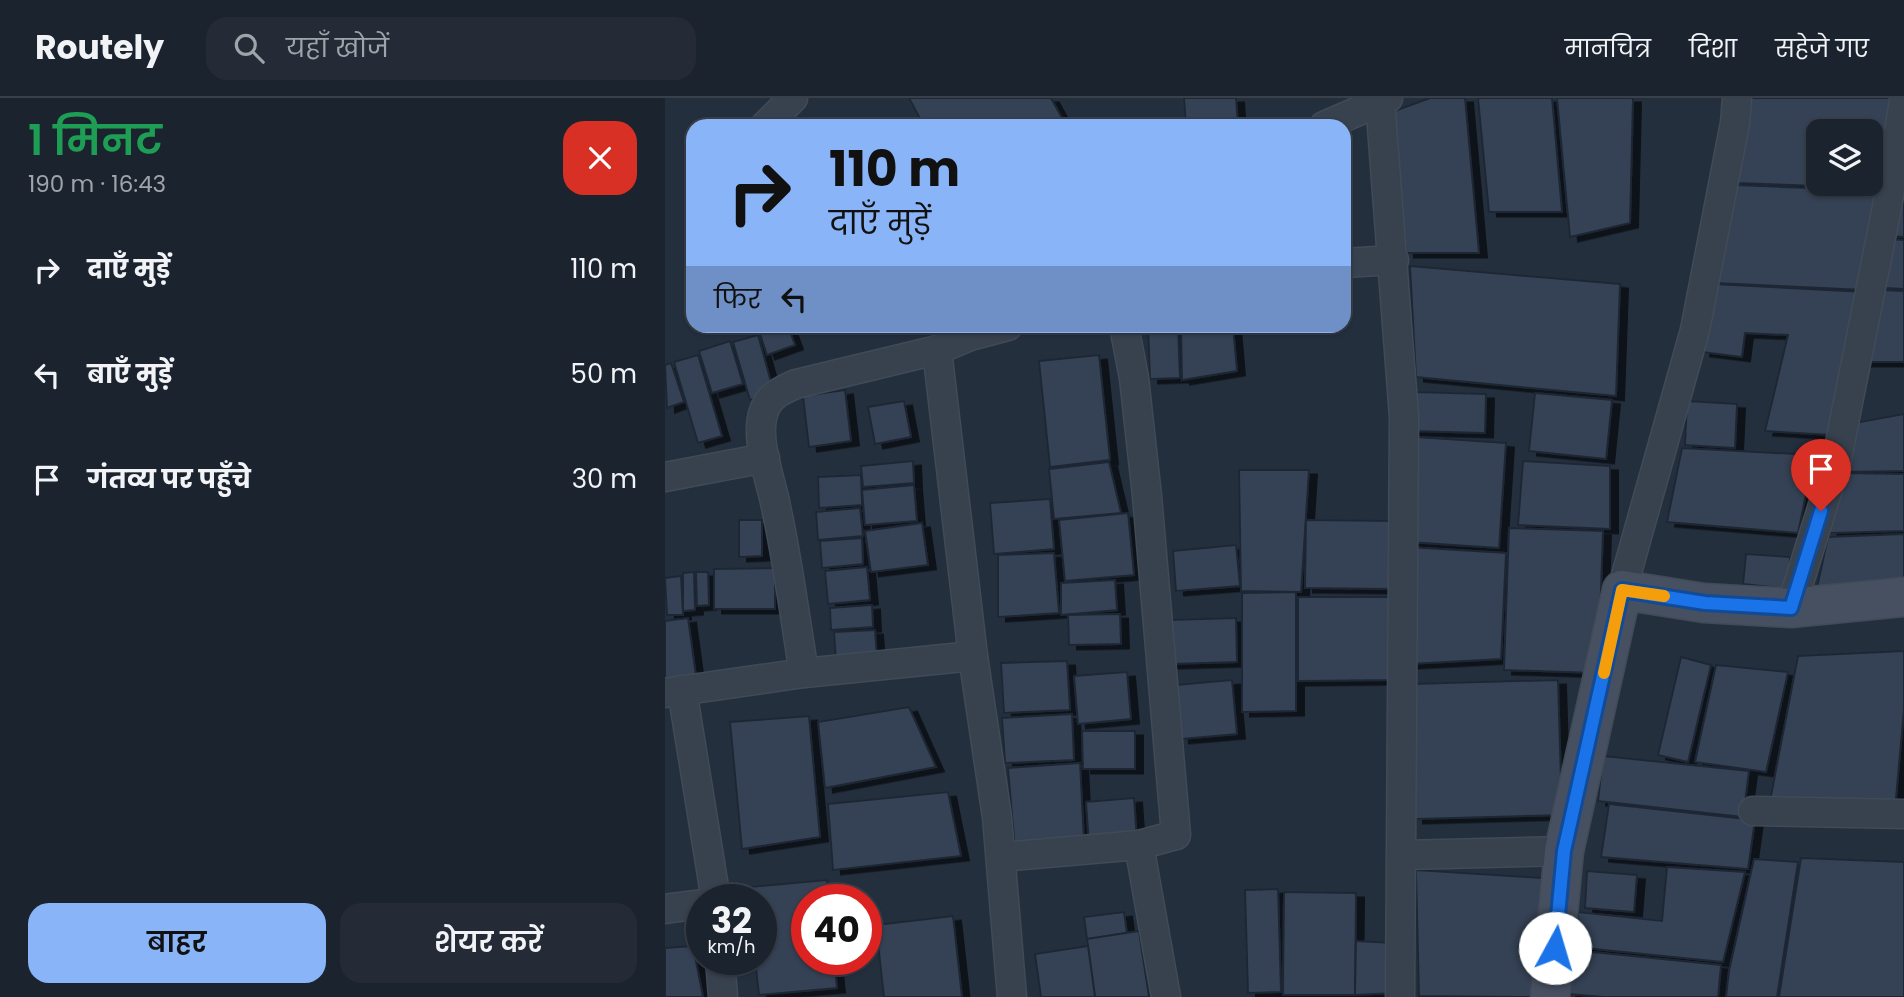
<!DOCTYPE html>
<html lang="hi">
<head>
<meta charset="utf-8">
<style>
	:root { --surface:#1b232e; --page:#242b36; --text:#f1f3f6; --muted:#a0a4aa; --line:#39404a; --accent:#8ab4f8 }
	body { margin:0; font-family:Poppins,"Noto Sans Devanagari",sans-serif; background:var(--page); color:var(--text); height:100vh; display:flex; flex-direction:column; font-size:26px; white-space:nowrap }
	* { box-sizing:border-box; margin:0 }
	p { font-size:23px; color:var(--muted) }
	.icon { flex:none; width:38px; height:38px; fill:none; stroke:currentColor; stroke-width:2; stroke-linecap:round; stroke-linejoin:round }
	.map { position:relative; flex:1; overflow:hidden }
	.details { display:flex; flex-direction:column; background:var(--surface); width:665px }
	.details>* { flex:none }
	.hud { position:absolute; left:21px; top:21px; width:665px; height:214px; border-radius:21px; box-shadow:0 2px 5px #0004,0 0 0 2px var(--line); background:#8ab4f8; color:#111; overflow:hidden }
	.tools { position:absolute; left:1141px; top:21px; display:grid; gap:14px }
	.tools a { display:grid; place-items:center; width:77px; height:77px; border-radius:14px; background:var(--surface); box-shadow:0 2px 5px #0004,0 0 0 2px var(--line); font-size:35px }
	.speed { position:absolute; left:21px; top:786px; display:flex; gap:14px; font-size:35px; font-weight:700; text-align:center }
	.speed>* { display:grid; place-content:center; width:91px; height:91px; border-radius:50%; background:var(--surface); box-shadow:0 2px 5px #0004,0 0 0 2px var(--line); line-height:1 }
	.speed small { font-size:18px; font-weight:400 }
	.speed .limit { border:10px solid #d22; background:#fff; color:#111 }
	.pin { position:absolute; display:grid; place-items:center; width:60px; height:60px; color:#fff; margin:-72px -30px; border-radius:50% 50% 50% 0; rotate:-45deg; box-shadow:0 0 7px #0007 }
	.pin .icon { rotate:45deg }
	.me { position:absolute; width:77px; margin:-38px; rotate:6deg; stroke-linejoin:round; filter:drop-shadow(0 0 5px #0008) }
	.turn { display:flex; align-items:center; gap:24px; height:147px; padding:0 28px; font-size:32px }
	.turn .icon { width:91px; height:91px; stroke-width:2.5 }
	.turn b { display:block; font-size:49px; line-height:60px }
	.then { display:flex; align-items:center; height:66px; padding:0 28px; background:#0003; gap:14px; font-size:26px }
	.round { display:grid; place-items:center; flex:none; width:74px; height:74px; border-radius:21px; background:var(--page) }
	.head { display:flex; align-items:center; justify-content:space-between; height:119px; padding:0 28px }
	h1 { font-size:42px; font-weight:600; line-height:52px; color:#1e9e55 }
	.primary-button { display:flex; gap:14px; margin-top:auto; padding:14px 28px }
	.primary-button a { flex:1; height:80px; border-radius:21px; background:var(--accent); color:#111; font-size:28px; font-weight:600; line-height:80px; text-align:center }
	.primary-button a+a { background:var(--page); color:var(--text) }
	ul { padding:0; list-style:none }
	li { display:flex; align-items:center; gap:21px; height:105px; padding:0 28px }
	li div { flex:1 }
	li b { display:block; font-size:26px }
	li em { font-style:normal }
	header { display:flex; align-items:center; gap:42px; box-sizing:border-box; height:98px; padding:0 35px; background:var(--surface); border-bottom:2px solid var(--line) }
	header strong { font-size:33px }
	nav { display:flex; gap:38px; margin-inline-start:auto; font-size:24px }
	.search { width:490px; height:63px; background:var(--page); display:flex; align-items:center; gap:18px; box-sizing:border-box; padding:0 24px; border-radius:21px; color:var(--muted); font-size:26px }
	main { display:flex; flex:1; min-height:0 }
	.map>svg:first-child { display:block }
	.building { fill:#364354; stroke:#1f2835; stroke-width:2; fill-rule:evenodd; filter:url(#shadow) }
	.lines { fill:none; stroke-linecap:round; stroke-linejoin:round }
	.street-casing { stroke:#414a57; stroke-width:31 }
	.secondary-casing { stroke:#414a57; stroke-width:41 }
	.street { stroke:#38414e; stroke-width:28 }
	.secondary { stroke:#465061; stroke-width:38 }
	.route-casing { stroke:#114b97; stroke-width:18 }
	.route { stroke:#1a73e8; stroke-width:12 }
	.slow { stroke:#f59e0b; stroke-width:12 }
</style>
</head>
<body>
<header>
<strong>Routely</strong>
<div class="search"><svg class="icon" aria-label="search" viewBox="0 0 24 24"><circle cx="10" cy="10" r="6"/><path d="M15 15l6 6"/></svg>यहाँ खोजें</div>
<nav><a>मानचित्र</a><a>दिशा</a><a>सहेजे गए</a></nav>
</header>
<main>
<section class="details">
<div class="head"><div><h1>1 मिनट</h1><p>190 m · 16:43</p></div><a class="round" style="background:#d93025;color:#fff"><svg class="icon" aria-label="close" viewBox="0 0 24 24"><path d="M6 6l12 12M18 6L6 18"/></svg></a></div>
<ul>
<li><svg class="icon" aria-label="right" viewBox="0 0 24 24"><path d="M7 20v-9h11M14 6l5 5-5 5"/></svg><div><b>दाएँ मुड़ें</b></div><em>110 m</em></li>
<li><svg class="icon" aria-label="left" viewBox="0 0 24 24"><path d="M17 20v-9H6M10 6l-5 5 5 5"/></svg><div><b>बाएँ मुड़ें</b></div><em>50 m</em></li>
<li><svg class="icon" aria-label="arrive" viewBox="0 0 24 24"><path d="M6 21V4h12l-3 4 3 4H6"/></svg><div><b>गंतव्य पर पहुँचे</b></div><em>30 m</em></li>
</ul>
<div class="primary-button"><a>बाहर</a><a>शेयर करें</a></div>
</section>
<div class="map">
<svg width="1239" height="899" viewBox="0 0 1239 899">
	<defs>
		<filter id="shadow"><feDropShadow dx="8" dy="4.5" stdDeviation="0" flood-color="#0009"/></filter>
	</defs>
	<rect width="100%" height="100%" fill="#242f3e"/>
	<!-- building -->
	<g class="building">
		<path d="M244,0h142l12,22 -12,6h-127z"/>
		<path d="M519,0h52l2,28h-52z"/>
		<path d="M765,0h35l14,155h-73l-14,-141z"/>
		<path d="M813,0h74l10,114h-73z"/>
		<path d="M892,0h76l-3,125 -60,14z"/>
		<path d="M1085,0h147l-14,90 -148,-5zM1153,33h53v53h-53z"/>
		<path d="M1239,37v102l-15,-1z"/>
		<path d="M1070,87l147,6 -17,99 -150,-7z"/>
		<path d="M1224,141l15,1v49l-18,-1z"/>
		<path d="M745,168l210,18 -4,112 -200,-19z"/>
		<path d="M1048,186l151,8 -34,143 -65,-4 23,-96 -43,-2 -3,24 -40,-5z"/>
		<path d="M1215,192l24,1v71h-40z"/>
		<path d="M123,228l7,19 -28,10 -7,-21z"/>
		<path d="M483,228h30l2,52 -30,1z"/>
		<path d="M516,228h52l4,45 -55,9z"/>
		<path d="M93,237l16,58 -24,7 -17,-58z"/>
		<path d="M65,243l13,43 -31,9 -13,-42z"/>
		<path d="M33,257l24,81 -24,7 -24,-81z"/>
		<path d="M434,257l11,105 -60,7 -11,-106z"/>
		<path d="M6,265l13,39 -17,6 -2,-43z"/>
		<path d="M180,292l6,51 -42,6 -6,-51z"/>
		<path d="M748,294l73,2 -1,39 -73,-2z"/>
		<path d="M870,295l77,7 -6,59 -77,-8z"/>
		<path d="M239,303l7,36 -36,7 -7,-37z"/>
		<path d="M1022,303l50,3 -2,44 -50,-3z"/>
		<path d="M1239,316v57l-62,1 7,-48z"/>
		<path d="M751,339l90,6 -7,105 -90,-6z"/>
		<path d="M1017,350l132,7 -16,78 -131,-11z"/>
		<path d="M248,363l1,22 -51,4 -2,-21z"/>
		<path d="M858,363l87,5v63l-92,-4z"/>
		<path d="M444,364l12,51 -67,6 -5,-50z"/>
		<path d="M574,372h70l-8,122 -60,-1z"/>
		<path d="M1175,375l64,1v57l-75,2z"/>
		<path d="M196,377l1,30 -43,3 -1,-31z"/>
		<path d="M249,387l3,36 -52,4 -3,-35z"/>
		<path d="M385,401l4,50 -60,5 -4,-51z"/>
		<path d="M195,410l3,28 -45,4 -2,-28z"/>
		<path d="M463,415l6,62 -69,6 -6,-61z"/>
		<path d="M74,422h23v36l-23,1z"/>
		<path d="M641,422l88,1 -1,68 -88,-1z"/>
		<path d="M257,425l6,42 -57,7 -6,-41z"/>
		<path d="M844,430l94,3 -5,142 -94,-3z"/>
		<path d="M1239,436v52l-88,6 12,-55z"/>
		<path d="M197,440l1,26 -41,4 -2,-27z"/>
		<path d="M571,447l4,41 -64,5 -3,-40z"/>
		<path d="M743,449l98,6 -5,106 -92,5z"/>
		<path d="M389,455l5,60 -61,4v-62z"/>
		<path d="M1081,456l44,3 -1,32 -46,-5z"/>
		<path d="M202,469l3,33 -42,4 -3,-33z"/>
		<path d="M110,470v41h-61v-40z"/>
		<path d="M29,474l1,38 -12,1v-38z"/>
		<path d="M31,474h12l1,33 -12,1z"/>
		<path d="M16,478l2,39h-16l-2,-37z"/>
		<path d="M450,482l2,30 -56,5v-32z"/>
		<path d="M631,494v119l-54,1v-119z"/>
		<path d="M633,499h96l-1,83 -95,1z"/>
		<path d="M207,507l1,22 -42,3 -1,-22z"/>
		<path d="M455,516l1,30 -52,1 -1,-30z"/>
		<path d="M23,520l8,58 -31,6v-61z"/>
		<path d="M571,520l1,44 -67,2 -1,-44z"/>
		<path d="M210,532l2,28 -41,3 -2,-29z"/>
		<path d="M1239,553v58l-9,100 -125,-8 28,-145z"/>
		<path d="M1016,559l30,8 -23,97 -30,-7z"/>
		<path d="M402,563l3,49 -66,3 -3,-50z"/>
		<path d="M1051,567l72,7 -22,100 -71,-10z"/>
		<path d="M462,574l4,47 -53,5 -4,-48z"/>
		<path d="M567,582l5,54 -56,5 -5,-54z"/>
		<path d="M893,582l4,135 -147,4 -4,-135z"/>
		<path d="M244,609l27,60 -111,21 -7,-66z"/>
		<path d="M407,616l2,46 -69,3 -3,-45z"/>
		<path d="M144,618l11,121 -78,12 -12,-127z"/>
		<path d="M417,633h53v38h-52z"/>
		<path d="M938,658l146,15 -6,46 -145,-16z"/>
		<path d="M415,665l4,79 -69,8 -7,-82z"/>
		<path d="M283,694l13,64 -128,14 -5,-66z"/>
		<path d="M469,700l3,42 -48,4 -3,-42z"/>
		<path d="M944,706l146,16 -7,49 -147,-12z"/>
		<path d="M1136,760l103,4v135h-125z"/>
		<path d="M1089,761l44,3 -21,135h-51l3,-26z"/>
		<path d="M1002,769l78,5 -22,90 -148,-15 3,-35 84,9z"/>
		<path d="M751,772l126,8 -4,119 -119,-1z"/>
		<path d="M922,773l50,4 -3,37 -49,-4z"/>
		<path d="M162,782l2,20h-22v59h27l3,29 -78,7 -4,-36h6v-59h-11l-1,-13z"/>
		<path d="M613,791l3,103 -33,1 -3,-103z"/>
		<path d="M619,794l72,1 -1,102h-72z"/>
		<path d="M459,814l3,21 -40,6 -3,-22z"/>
		<path d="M288,818l9,81h-78l-8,-72z"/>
		<path d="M474,833l10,66h-54l-8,-58z"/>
		<path d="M691,843l38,2 1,50 -40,2z"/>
		<path d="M28,848l10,51h-38v-49z"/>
		<path d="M423,848l7,51h-54l-6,-43z"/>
		<path d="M907,852l149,15 -3,32h-114l-36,-3z"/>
	</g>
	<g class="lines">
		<defs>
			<g id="street">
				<path d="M715,3l24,316 -4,580"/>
				<path d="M100,28l28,-28"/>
				<path d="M659,28l64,-28"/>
				<path d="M679,165l50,-3"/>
				<path d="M343,228l-38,10 -33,14 36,306 24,161 15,180"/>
				<path d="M0,379l100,-19"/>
				<path d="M957,492l73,-260 40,-207 2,-25"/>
				<path d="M1126,510l45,-145 51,-256 17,-106"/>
				<path d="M139,575c-9,-55 -16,-111 -28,-166 -5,-27 -22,-69 -12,-96 5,-15 18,-21 32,-27l141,-34"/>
				<path d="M17,592l34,210"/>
				<path d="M0,595l139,-20 169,-17"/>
				<path d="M1088,713l151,3"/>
				<path d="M474,747l27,152"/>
				<path d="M737,757l162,-4"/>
				<path d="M336,759l138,-12 37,-10 -29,-339 -13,-118 -10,-52"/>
				<path d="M0,811l37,-5"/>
				<path d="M55,861l3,38"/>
			</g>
			<path id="secondary" d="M885,899l14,-146 58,-261 82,13 87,5 113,-11"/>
		</defs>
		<!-- street casing -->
		<use href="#street" class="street-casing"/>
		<!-- secondary casing -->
		<use href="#secondary" class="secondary-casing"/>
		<!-- street -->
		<use href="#street" class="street"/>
		<!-- secondary -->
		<use href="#secondary" class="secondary"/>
	</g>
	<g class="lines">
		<defs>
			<path id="route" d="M890,850l9,-97 58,-261 83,13 86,5 30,-97"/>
		</defs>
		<!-- route casing -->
		<use href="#route" class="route-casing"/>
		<!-- route -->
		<use href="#route" class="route"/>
		<!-- slow -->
		<path class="slow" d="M939,575l18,-83 42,6"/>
	</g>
</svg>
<div class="tools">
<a><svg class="icon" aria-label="layers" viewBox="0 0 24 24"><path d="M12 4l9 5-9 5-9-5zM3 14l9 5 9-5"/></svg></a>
</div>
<div class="speed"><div>32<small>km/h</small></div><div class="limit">40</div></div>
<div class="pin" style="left:1156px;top:413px;background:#d93025"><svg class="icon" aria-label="arrive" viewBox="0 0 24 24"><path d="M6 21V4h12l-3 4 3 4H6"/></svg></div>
<svg class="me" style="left:890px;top:850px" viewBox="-20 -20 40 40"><circle r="19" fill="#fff"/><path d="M0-13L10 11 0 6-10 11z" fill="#1a73e8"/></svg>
<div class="hud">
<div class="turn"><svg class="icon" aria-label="right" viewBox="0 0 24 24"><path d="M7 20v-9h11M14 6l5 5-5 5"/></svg><div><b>110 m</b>दाएँ मुड़ें</div></div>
<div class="then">फिर<svg class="icon" aria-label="left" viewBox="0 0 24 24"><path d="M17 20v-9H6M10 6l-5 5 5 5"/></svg></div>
</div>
</div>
</main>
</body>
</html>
